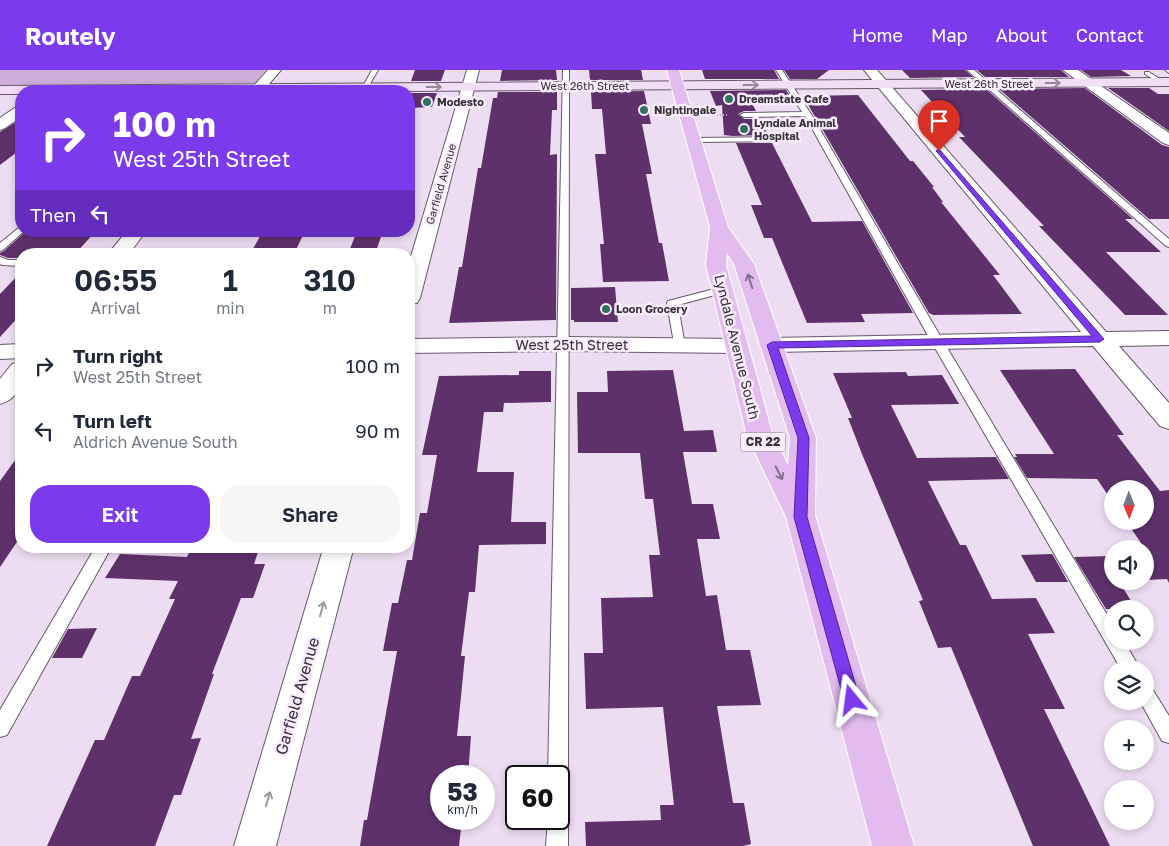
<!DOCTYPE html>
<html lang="en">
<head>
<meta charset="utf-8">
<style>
	:root { --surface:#fff; --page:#f6f6f7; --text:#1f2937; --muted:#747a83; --accent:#7c3aed }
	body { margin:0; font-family:"Golos Text",sans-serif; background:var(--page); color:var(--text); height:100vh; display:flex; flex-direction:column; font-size:19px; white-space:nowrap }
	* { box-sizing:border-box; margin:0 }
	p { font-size:16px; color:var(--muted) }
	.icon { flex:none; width:28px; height:28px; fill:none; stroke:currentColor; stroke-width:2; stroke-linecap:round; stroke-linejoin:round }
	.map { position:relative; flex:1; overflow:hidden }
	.side { position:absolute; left:15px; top:178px; width:400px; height:305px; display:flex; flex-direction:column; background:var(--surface); border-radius:20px; box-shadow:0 2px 8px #0003 }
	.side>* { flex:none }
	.hud { position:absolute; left:15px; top:15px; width:400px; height:152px; border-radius:20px; box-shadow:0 2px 8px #0003; background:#7c3aed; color:#fff; overflow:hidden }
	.needle { width:32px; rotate:179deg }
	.buttons { position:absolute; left:1104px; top:410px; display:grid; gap:10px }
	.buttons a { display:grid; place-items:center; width:50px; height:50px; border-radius:50%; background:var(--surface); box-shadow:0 2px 8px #0003; font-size:25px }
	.speed { position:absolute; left:430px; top:695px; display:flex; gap:10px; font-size:25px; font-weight:700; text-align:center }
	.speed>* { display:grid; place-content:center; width:65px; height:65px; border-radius:50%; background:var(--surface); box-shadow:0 2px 8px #0003; line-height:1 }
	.speed small { font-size:12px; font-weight:400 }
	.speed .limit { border:2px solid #111; border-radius:8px; background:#fff; color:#111 }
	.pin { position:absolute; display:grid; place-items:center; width:42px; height:42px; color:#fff; margin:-51px -21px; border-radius:50% 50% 50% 0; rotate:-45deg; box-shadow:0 0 5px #0007 }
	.pin .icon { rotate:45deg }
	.me { position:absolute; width:55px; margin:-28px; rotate:344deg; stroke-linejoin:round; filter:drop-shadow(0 0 4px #0008) }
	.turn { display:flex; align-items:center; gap:18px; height:105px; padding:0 15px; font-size:22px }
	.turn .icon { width:65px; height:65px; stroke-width:2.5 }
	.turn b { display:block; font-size:35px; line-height:42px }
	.then { display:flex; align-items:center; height:48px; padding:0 15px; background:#0003; gap:10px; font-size:19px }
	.eta { display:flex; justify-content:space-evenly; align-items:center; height:85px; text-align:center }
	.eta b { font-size:30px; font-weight:600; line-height:35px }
	.cta { display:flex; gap:10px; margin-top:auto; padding:10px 15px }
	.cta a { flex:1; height:58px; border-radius:20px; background:var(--accent); color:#fff; font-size:20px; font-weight:600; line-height:58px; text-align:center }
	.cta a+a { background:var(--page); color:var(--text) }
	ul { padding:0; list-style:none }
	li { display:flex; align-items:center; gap:15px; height:65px; padding:0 15px }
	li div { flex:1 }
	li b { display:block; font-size:19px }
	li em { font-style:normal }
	header { display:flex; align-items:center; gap:30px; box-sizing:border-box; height:70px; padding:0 25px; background:var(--accent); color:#fff }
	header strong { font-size:24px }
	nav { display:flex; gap:28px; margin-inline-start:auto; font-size:18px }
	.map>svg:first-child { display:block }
	.green { fill:#ceadd8 }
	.building { fill:#5e316b }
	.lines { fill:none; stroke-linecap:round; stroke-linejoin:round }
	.lane-casing { stroke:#66596a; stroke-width:2 }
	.street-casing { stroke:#66596a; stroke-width:2 }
	.secondary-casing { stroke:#66596a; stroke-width:2 }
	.primary-casing { stroke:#fff; stroke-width:2 }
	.path { stroke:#b6a9ba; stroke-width:2; stroke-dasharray:1 2; stroke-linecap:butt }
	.lane { fill:#fff; fill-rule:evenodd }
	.street { fill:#fff; fill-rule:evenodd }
	.secondary { fill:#f1def6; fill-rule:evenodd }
	.primary { fill:#e2bcee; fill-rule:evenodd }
	.oneway { stroke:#948797 }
	.oneway2 { stroke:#836f8a }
	.oneway3 { stroke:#9a989c }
	.route { fill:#7c3aed; stroke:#51269a }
	.poi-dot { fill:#30705e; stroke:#f9ecfd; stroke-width:2 }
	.labels { text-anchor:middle; stroke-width:5; stroke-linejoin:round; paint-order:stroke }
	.far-street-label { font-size:11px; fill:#363038; stroke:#f9ecfd }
	.far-poi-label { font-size:11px; font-weight:bold; fill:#363038; stroke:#f9ecfd; text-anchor:start }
	.shield { fill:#f9ecfd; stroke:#706873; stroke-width:1 }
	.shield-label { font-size:12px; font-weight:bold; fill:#363038 }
	.street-label { font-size:14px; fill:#363038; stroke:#f9ecfd }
	.near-street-label { font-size:16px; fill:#363038; stroke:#f9ecfd }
</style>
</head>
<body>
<header>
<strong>Routely</strong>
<nav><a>Home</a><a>Map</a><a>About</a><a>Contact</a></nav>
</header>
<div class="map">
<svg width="1169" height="776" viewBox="0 0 1169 776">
	<rect width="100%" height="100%" fill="#edddf2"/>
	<!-- green -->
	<path class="green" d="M0,0h266l-12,14 -254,1z"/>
	<!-- building -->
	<g class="building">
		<path d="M415,0h30l-4,11h-30z"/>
		<path d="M502,0h54l1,10 -57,1z"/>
		<path d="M589,0h52l2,10h-53z"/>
		<path d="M702,0h72l5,9h-74z"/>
		<path d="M784,0h45l-12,9h-27z"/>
		<path d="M902,0h63l8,7 -63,1z"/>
		<path d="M977,0h84l8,7h-84z"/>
		<path d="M1081,0h40l10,6 -40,1z"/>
		<path d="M1085,18l77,57 7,2v72h-20l-150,-130z"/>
		<path d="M1108,18h41l9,6h11v37z"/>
		<path d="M986,19l147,130h-8l36,33h-55l62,63h-43l-86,-89h5l-85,-89h6l-44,-47z"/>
		<path d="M786,20l5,7 -11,8h-27l3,6h-12l-6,3 6,5h16l8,16 -35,1 -9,-1 -2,-30 -6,1 -6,-15z"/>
		<path d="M644,21l7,33h-9l10,50h-6l13,69h3l7,38 -66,1 -3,-38h4l-9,-90h11l-4,-45h-10l-1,-17z"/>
		<path d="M498,22h59v18h-5l-2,45 7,-1 -1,166 -107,3 10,-56h3l16,-99h3l12,-70h4z"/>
		<path d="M409,23h28l-5,14 -23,1z"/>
		<path d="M858,25l52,66h3l21,26h-2l11,15h-2l59,73h-7l29,39 -89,1 -4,-2 -126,-217z"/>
		<path d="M21,49v30l-21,16v-33z"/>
		<path d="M736,73h36l40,79 50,-1 51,92 -52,1 4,8 -58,1 -35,-85h-8l-13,-33h11z"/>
		<path d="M26,161h70l-21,23h-54v4h-13l-8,-3v-2l4,-2z"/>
		<path d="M263,161h42l-11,23h-44z"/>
		<path d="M357,161h26l-8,23h-27z"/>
		<path d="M21,202v42l-21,23v-43z"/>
		<path d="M615,217l3,35h-44v-2h-3v-32z"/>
		<path d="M1075,299l49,66h-7l43,56 9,-1v93l-2,-4 -22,1v-31h-19l-4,-6h19l-15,-22h19v-32h-33v12l-15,-22 -70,-1 -13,-21h3l-2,-3h39l-54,-84z"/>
		<path d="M673,300l11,61 29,-1 4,22h-34l9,52h21l7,35h-23l9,57 11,-1 9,55h24l11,55 -44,1 16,97h11l7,41 -8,2h-157l-1,-24 76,-2 -1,-15h14l-11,-98 -77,2 -2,-56h19l-2,-55 52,-1 -4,-42h11l-7,-56h-8l-5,-46h-62l-1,-61h31l-1,-21z"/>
		<path d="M519,301h32v31l-47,1 -1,9h-19l-7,60h37l-3,50h35v22l-67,1 -4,47h-6l-8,64h4l-8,80h14l-3,40h-27v43h21l-3,27h-99l4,-26h3l30,-169h-14l9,-48h6l9,-43h5l8,-47h7l10,-58h-15l17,-79 80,-1z"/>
		<path d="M906,302l2,4 34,-1 17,29 -68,1 26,53 79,-1 13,22 -81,2 32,64h6l26,54 44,-1 19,35 -27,1 37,75h-21l66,137h-77l-82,-199 -13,1 -19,-47 4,-1 -61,-146 -14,-36h4l-19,-45z"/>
		<path d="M21,382v84l-21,31v-86z"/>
		<path d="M192,476h68l-6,18h11l-12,34h-12l-29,76h2l-23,65 10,-1 -20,57h-7l-19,51h-108l48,-106h9l28,-64h8l35,-77h-6l9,-18 -73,-3 15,-24 67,3z"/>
		<path d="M1052,484l2,3 14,25h-32l-15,-27z"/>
		<path d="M1112,486v25h11l1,2h-4l16,26h-30l-32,-52z"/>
		<path d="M97,558l-15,30h-30l16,-29z"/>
	</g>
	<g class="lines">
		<defs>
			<g id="lane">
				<path d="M372,0h6l-11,19h-4l-1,-1z"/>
				<path d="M563,0h6l-1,706 -3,7 -6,3v-10h-11z"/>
				<path d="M776,0h6l29,44 132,227 169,282v18h12l16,28h-19l-190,-328 -126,-225 -61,1 -4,-2 4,-2 58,-1z"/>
				<path d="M967,0h7l195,169v8l-3,-1z"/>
				<path d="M1165,0h4v3z"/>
				<path d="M1145,2h4l17,11 -5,1 -16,-10z"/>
				<path d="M781,67l4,2 -1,2 -90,1 -4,-2 4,-2z"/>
				<path d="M21,156v5h3l-21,19 -3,1v-8z"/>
				<path d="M0,187l8,3h13v6l-19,-1 -2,-1z"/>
				<path d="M722,217l5,3 -1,2 -48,13 7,41 -2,3h-8l-8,-46 1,-2z"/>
				<path d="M96,476h16l-105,189 -7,2v-27z"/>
				<path d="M1145,614l6,3 18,29v27l-7,-2 -22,-40h5z"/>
				<path d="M559,739l6,3 3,7v27h-22l2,-27h11z"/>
			</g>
			<g id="street">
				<path d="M268,0h13l-18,21h-14z"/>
				<path d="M467,0h12l-59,228 -3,5 -8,1v-41z"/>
				<path d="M864,0h13l229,262 63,-1v14l-50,1 50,57v26l-9,-3 -67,-80 -321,6 -8,-2 -4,-5 4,-5 8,-2 309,-6z"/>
				<path d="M1063,0h15l91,63v12l-6,-2z"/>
				<path d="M21,36v11l-16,11 -5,2v-12l16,-11z"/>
				<path d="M127,161h19l-17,23h-21z"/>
				<path d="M564,267l172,2 8,2 4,5 -4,5 -8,2 -172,-2 -155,2v-14z"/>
				<path d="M21,274v14l-21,1v-14z"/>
				<path d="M21,292c1,19 0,36 -21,42v-25l12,-15z"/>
				<path d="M324,476h30l-78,300h-42z"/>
			</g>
			<path id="secondary" d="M1169,8v8l-760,5h-388v3h-21v-8z"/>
			<path id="primary" d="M667,0h12l49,157 26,37 62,174 -1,77 99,331h-42l-86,-329 -39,-81 -41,-171 4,-38zM727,183l7,11 56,174 -2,27 -15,-29 -47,-171z"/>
		</defs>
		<!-- lane casing -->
		<use href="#lane" class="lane-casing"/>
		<!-- street casing -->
		<use href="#street" class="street-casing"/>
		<!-- secondary casing -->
		<use href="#secondary" class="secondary-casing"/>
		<!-- primary casing -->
		<use href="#primary" class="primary-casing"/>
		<!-- path -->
		<path class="path" d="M714,45h14"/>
		<!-- lane -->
		<use href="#lane" class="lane"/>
		<!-- street -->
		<use href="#street" class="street"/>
		<!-- secondary -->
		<use href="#secondary" class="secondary"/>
		<!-- primary -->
		<use href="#primary" class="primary"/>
	</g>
	<!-- one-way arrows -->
	<defs><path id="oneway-shaft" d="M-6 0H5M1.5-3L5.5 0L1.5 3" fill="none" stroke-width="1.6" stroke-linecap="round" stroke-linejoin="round" transform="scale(1.25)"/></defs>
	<g class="oneway">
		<use href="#oneway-shaft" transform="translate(1053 13)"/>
		<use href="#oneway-shaft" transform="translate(751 15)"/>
		<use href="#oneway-shaft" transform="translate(434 17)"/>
	</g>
	<g class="oneway2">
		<use href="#oneway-shaft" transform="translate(750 211) rotate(-108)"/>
		<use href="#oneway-shaft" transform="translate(779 403) rotate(63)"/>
	</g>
	<g class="oneway3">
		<use href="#oneway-shaft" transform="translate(322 539) rotate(-74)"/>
		<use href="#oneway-shaft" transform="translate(268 729) rotate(-74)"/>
	</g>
	<!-- route -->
	<path class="route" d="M939,79l165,190 -4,3 -322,6 31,90 -2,79 53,183 -3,5 -5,2 -5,-2 -3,-5 -50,-183 4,-79 -31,-93 5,-3 320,-6 -155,-184 -1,-1z"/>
	<!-- markers -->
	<g class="poi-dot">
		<circle cx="729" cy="29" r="5"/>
		<circle cx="427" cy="32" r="5"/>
		<circle cx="644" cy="40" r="5"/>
		<circle cx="744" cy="59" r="5"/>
		<circle cx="606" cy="239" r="5"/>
	</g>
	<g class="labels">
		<!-- far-street labels -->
		<g class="far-street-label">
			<text x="989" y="18">West 26th Street</text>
			<text x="585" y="20">West 26th Street</text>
			<text transform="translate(441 114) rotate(-74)" y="4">Garfield Avenue</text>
		</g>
		<!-- far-poi labels -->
		<g class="far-poi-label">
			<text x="739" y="33">Dreamstate Cafe</text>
			<text x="437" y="36">Modesto</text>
			<text x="654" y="44">Nightingale</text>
			<text x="754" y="57">Lyndale Animal<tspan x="754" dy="13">Hospital</tspan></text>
			<text x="616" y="243">Loon Grocery</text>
		</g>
		<!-- shield labels -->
		<rect class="shield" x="740.5" y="362.5" width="45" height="19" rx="4"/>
		<g class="shield-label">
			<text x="763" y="376">CR 22</text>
		</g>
		<!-- street labels -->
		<g class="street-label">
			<text x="572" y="280">West 25th Street</text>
			<text transform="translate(737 277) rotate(76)" y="5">Lyndale Avenue South</text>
		</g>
		<!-- near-street labels -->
		<g class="near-street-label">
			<text transform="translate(297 626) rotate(-74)" y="6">Garfield Avenue</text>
		</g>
	</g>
</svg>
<div class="buttons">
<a><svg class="needle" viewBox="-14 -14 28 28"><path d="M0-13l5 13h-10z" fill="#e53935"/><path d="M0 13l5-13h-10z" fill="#747a83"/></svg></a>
<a><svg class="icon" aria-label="sound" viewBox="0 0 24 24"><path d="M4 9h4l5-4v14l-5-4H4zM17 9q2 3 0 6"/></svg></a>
<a><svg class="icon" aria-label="search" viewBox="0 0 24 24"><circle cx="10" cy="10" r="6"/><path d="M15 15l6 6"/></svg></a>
<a><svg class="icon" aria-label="layers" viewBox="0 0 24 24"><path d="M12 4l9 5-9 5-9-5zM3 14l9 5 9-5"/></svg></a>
<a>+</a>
<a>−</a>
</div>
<div class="speed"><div>53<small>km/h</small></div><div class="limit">60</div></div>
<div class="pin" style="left:939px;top:81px;background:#d93025"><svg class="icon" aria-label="arrive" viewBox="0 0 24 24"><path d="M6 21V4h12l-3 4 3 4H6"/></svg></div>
<svg class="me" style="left:852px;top:630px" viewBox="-20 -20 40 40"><path d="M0-17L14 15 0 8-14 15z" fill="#7c3aed" stroke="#fff" stroke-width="4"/></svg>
<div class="hud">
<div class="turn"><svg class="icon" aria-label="right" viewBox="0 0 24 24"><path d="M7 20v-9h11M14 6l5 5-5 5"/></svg><div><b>100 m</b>West 25th Street</div></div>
<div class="then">Then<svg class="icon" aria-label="left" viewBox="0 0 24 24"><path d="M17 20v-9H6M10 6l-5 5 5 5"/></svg></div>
</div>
<section class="side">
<div class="eta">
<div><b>06:55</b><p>Arrival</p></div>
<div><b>1</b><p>min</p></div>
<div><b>310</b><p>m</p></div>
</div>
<ul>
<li><svg class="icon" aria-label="right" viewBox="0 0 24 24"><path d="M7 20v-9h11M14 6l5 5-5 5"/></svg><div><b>Turn right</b><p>West 25th Street</p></div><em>100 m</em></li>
<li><svg class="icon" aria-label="left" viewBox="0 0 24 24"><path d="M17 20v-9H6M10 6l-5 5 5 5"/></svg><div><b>Turn left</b><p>Aldrich Avenue South</p></div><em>90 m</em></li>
</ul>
<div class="cta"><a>Exit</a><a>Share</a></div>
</section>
</div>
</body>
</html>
